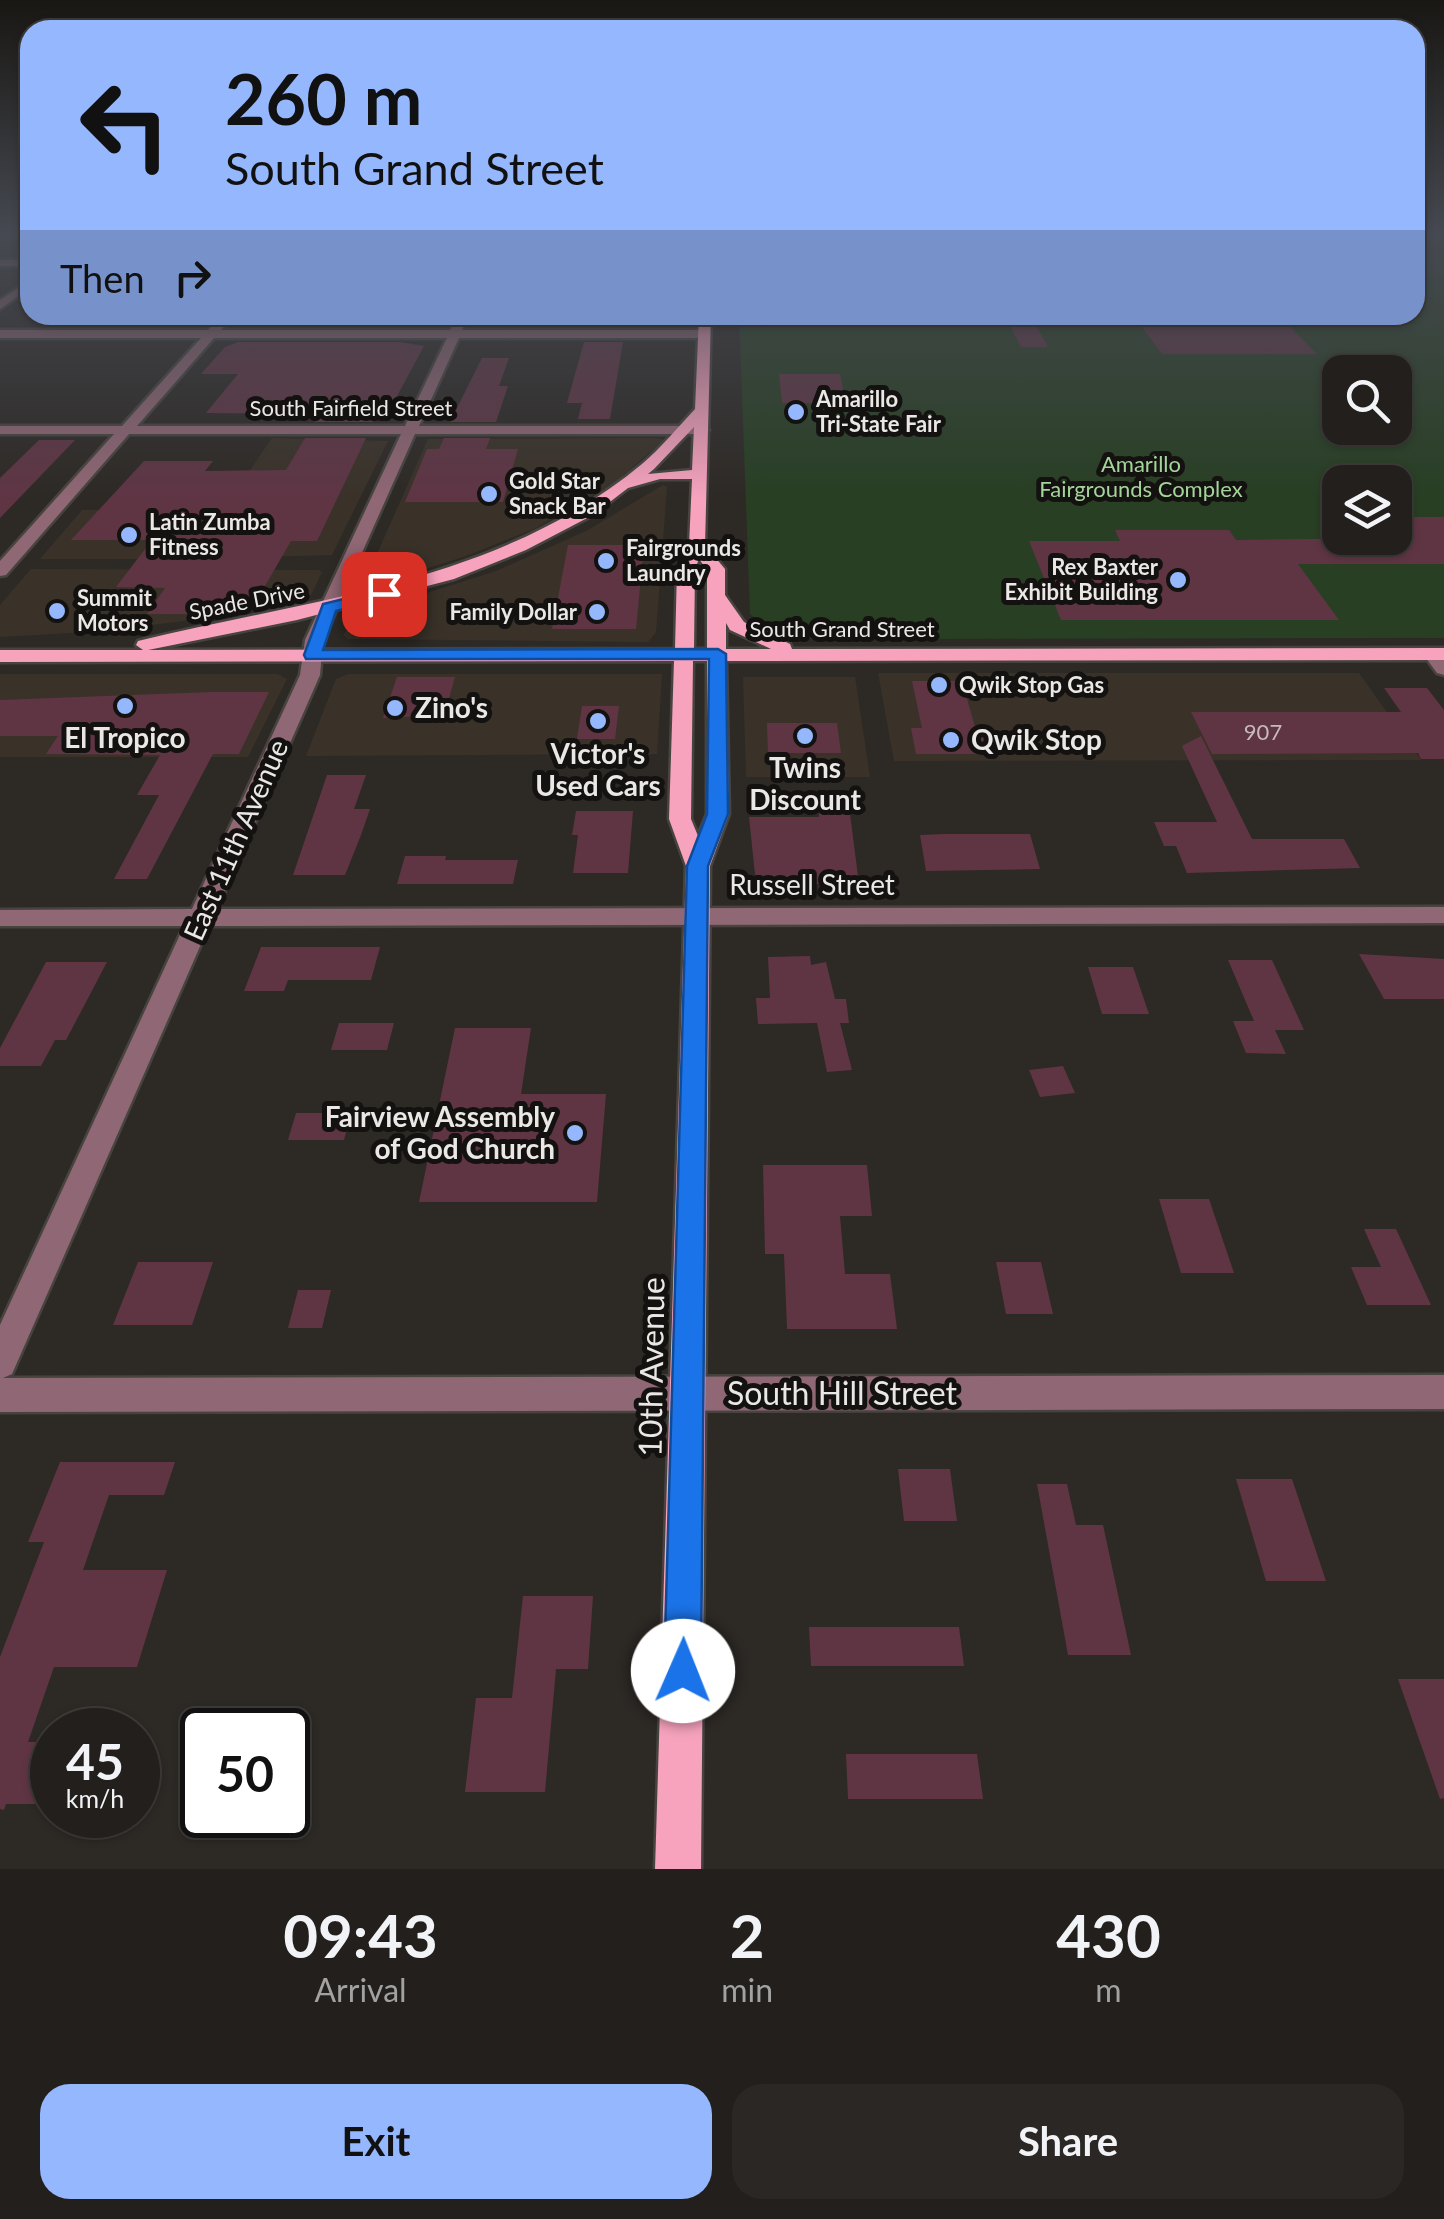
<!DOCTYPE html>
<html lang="en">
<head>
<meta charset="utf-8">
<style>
	:root { --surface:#221f1c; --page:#2a2725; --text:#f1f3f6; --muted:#a2a2a3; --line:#3f3d3b; --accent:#95b7fd }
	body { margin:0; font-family:Lato,sans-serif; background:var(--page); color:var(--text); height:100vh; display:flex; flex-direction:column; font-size:38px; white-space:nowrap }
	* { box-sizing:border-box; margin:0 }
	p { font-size:32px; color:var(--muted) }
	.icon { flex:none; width:55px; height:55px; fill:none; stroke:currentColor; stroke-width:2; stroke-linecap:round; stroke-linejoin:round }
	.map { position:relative; height:1869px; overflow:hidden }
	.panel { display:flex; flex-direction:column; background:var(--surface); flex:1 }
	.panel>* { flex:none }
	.hud { position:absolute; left:20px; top:20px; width:1405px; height:305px; border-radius:30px; box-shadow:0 2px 8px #0004,0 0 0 2px var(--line); background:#95b7fd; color:#111; overflow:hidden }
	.controls { position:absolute; left:1322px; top:355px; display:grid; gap:20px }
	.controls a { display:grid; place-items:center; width:90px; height:90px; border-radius:20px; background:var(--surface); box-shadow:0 2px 8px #0004,0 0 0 2px var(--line); font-size:50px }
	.speed { position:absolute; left:30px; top:1708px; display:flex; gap:20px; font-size:50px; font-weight:700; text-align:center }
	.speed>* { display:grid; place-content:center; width:130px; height:130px; border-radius:50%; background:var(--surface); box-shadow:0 2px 8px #0004,0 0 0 2px var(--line); line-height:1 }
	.speed small { font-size:25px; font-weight:400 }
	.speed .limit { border:5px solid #111; border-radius:15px; background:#fff; color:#111 }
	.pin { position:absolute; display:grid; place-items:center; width:85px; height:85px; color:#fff; margin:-42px; border-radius:20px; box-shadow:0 5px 15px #0006 }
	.me { position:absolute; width:110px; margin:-55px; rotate:1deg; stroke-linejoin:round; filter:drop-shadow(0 0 8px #0008) }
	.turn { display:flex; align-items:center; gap:35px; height:210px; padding:0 40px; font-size:45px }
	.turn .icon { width:130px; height:130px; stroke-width:2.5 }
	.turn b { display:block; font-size:70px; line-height:85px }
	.then { display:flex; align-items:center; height:95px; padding:0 40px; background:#0003; gap:20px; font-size:38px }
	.eta { display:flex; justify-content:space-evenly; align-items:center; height:170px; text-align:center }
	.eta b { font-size:60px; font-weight:700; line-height:70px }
	.primary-button { display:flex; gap:20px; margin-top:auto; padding:20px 40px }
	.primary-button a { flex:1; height:115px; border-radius:30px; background:var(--accent); color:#111; font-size:40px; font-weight:700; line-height:115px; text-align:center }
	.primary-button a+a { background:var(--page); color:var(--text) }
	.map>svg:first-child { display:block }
	.built { fill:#3a3229 }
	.green { fill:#283f23; fill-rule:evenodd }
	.building { fill:#5f3544 }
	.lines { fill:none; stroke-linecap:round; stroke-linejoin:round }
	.minor-casing { stroke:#474440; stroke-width:5 }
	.major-casing { stroke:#474440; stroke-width:5 }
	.minor { fill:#906774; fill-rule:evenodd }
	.major { fill:#f7a3be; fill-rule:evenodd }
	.route { fill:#1a73e8; stroke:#114b97; stroke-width:2.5 }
	.poi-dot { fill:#95b7fd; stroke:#141210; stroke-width:4 }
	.labels { text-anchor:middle; stroke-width:10; stroke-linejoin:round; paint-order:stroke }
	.far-poi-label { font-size:22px; font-weight:bold; fill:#eae7e5; stroke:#141210; text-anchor:start }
	.far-street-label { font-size:22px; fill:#eae7e5; stroke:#141210 }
	.far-park-label { font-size:22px; fill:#a5d49b; stroke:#141210 }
	.number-label { font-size:22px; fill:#c7babd }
	.poi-label { font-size:28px; font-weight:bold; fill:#eae7e5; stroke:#141210 }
	.street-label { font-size:28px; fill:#eae7e5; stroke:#141210 }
	.near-street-label { font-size:32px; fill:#eae7e5; stroke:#141210 }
</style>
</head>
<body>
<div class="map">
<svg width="1444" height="1869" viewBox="0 0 1444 1869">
	<rect width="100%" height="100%" fill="#2d2925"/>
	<!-- built -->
	<g class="built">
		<path d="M272,438l116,3 -56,114 -136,4 -4,-4z"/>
		<path d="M428,439l229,-1 7,2 -51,44 -79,45 -68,27 -100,32 -2,-5z"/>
		<path d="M663,485l4,2 -11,145 -8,10 -300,-3 -5,-4 18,-21 135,-43 92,-41z"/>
		<path d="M82,510h125l-41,49h-126z"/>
		<path d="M31,569l288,1 3,2 -11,23 -7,5 -72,15 -128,16 -104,6v-32z"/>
		<path d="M878,673h481l62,87 -527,1z"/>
		<path d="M0,674h278l9,5 -39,78h-248z"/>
		<path d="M348,674h314l-5,80 -351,2 30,-77z"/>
		<path d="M743,677h112l15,100h-124z"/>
	</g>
	<!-- green -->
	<path class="green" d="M1415,237h29v401l-662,1 -32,-25 -11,-299h676zM1340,372h55v56h-55zM1340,482h55v56h-55z"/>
	<!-- building -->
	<g class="building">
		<path d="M261,315h148l-7,11h-151z"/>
		<path d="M1005,315h25l18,32h-27z"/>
		<path d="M1133,315h127l5,5h18l34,34h-155z"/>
		<path d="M238,342h162l24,4 -35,65h-11l-5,11h-58l5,-8 -114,-1 32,-39h-37l24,-27z"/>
		<path d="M584,342h39l-13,77h-32l4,-16h-15z"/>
		<path d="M482,358h27l-10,28h9l-12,36h-46z"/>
		<path d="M779,374h61l6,29h-64z"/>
		<path d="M305,438h61l-49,103h-26l-37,64h-57l-5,9h-45l18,-26 -49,-1 36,-47h-81l73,-79h69l-8,10 81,-1z"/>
		<path d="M444,438h46l-4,11h32l-15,53h-98l22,-53h12z"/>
		<path d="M39,440h36l-75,78v-40z"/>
		<path d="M1395,517h49v47h-146l41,56h-278l-32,-79h91l-5,-11h114l7,10 159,-2z"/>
		<path d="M568,545h76l-8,84h-84z"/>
		<path d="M397,677h58l-11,38 -61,3z"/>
		<path d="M912,681h50l13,46h11l8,27h-78l-5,-26h11z"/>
		<path d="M1384,688h43l17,22v49h-23l-3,-6 -206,1 -21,-42h210z"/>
		<path d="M212,692h57l-30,62h-26l-66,125h-33l45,-84h-22l23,-40 -114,-1 12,-18h-58v-36z"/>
		<path d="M582,706h37l-4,33h-38z"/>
		<path d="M767,723h70l4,30h-73z"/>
		<path d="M1201,736l51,103h92l16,29 -173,5 -11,-27h-12l-10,-24h63l-35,-76z"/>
		<path d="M327,775h39l-12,34h16l-9,26 -16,40h-52z"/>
		<path d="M818,806h31l10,78h-103l-7,-67h70z"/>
		<path d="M576,811h57l-5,62h-55l5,-38h-6z"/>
		<path d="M944,834h86l10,35 -114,2 -6,-36z"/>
		<path d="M405,856h41l-1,4h73l-5,24h-116z"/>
		<path d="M261,947h119l-9,33h-83l-4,11h-40z"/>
		<path d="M1359,954l85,5v40h-60z"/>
		<path d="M810,956l1,9 15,-3 9,37h11l3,24h-9l12,47 -25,2 -10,-49 -59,1 -2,-26h14l-2,-41z"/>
		<path d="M1228,960h44l32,70h-29l11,24 -40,-1 -13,-32h21z"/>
		<path d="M46,962h61l-41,78h-11l-14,26h-41v-18z"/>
		<path d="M1088,967h45l16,47h-47z"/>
		<path d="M339,1023h55l-7,27h-56z"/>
		<path d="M455,1028h76l-10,66h85l-9,108h-178z"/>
		<path d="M1063,1066l12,27 -35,4 -11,-27z"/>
		<path d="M296,1113h55l-7,27h-56z"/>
		<path d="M763,1165h104l5,51h-32l5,58h45l7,55h-110l-3,-75h-19z"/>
		<path d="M1159,1199h50l25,74h-53z"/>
		<path d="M1364,1229h32l35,76h-64l-16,-38h30z"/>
		<path d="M138,1262h75l-21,63h-79z"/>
		<path d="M996,1262h45l12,52h-47z"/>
		<path d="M298,1290h33l-9,38h-34z"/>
		<path d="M60,1462h115l-11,33h-55l-26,75h84l-30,97h-83l-26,75h24v28l-11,34h-35l-2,6 -4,-1v-152l44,-115h-16z"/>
		<path d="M898,1469h52l7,52h-53z"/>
		<path d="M1236,1479h56l34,102h-60z"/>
		<path d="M1037,1484h30l9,41h27l28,130h-63z"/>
		<path d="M523,1596h70l-5,73h-32l-11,123h-80l11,-94h36z"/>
		<path d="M809,1627h150l5,39h-153z"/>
		<path d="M1398,1679h46v119l-4,1z"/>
		<path d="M846,1754h131l6,45h-135z"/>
	</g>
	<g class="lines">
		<defs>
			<g id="minor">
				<rect x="0" y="260" width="30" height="6"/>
				<path d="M30,280v8l-30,21v-9z"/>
				<path d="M222,315h12l-13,15h229l7,-15h12l-7,15h242l6,4 -6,4h-245l-40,88h283l7,4 -7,4h-287l-92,206 -3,35 -103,234 1227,-2v16l-1235,3 -197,448 -9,4 1441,-3v34l-1444,3v-87l184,-399h-184v-16l192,-1 108,-234 5,-35 96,-206h-272l-123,141 -6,1v-15l114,-127h-114v-8h122l79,-88h-201v-8h208zM214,338h233l-42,88h-268z"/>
				<path d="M1432,648l12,8v19l-7,-2 -14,-19z"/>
			</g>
			<path id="major" d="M699,315h12l-6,230 20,24v26l19,27 46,22 2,5 652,-1v12l-718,1 3,153 -19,52 -9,1003h-46l31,-1003 -17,-47 5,-158 -674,1v-12h143l-7,-5 2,-4c175,-43 359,-57 504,-177 19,-16 36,-37 53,-55zM694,427l-2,43 -44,4 6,-5zM660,479h32l-3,67 -12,23 -2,80 -527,1 149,-30 157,-41 72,-29 67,-35 35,-27zM699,559l8,11v79h-13l1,-80zM726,623l4,7 41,19h-45zM693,661h14v153l-9,22 -7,-17z"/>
		</defs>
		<!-- minor casing -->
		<use href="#minor" class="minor-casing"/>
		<!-- major casing -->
		<use href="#major" class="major-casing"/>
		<!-- minor -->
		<use href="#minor" class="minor"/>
		<!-- major -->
		<use href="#major" class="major"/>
	</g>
	<!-- sky -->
	<linearGradient id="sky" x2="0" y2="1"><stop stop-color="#191714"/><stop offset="0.47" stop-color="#464951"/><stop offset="1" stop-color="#464951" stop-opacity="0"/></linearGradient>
	<rect width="1444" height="499" fill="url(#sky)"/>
	<!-- route -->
	<path class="route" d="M384,589l6,2v6l-54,14 -13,39 395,-1 8,5 2,160 -20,52 -7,805 -5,13 -13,6 -13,-6 -6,-13 23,-805 20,-52 2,-155h-403l-2,-4 19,-51z"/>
	<!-- markers -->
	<g class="poi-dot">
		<circle cx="796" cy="412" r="10"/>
		<circle cx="489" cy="494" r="10"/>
		<circle cx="129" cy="535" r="10"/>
		<circle cx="606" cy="561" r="10"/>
		<circle cx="1178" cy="580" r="10"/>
		<circle cx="57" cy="611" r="10"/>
		<circle cx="597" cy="612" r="10"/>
		<circle cx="939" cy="685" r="10"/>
		<circle cx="125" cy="706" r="10"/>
		<circle cx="395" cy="708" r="10"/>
		<circle cx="598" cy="721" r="10"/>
		<circle cx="805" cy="736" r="10"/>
		<circle cx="951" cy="740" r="10"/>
		<circle cx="575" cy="1133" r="10"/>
	</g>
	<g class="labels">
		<!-- far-poi labels -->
		<g class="far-poi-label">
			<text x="816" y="407">Amarillo<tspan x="816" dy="25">Tri-State Fair</tspan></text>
			<text x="509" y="489">Gold Star<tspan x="509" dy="25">Snack Bar</tspan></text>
			<text x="149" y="530">Latin Zumba<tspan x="149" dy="25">Fitness</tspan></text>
			<text x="626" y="556">Fairgrounds<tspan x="626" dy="25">Laundry</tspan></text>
			<text x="1158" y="575" text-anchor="end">Rex Baxter<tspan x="1158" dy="25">Exhibit Building</tspan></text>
			<text x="77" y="606">Summit<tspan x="77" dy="25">Motors</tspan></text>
			<text x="577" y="620" text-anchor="end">Family Dollar</text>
			<text x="959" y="693">Qwik Stop Gas</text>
		</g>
		<!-- far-street labels -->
		<g class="far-street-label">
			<text x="351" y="416">South Fairfield Street</text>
			<text transform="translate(247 601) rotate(-11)" y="8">Spade Drive</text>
			<text x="842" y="637">South Grand Street</text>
		</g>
		<!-- far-park labels -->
		<g class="far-park-label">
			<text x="1141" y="472">Amarillo<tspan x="1141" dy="25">Fairgrounds Complex</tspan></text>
		</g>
		<!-- number labels -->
		<g class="number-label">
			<text x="1263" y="740">907</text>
		</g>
		<!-- poi labels -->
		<g class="poi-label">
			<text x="415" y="718" text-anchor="start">Zino's</text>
			<text x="125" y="748">El Tropico</text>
			<text x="971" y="750" text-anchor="start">Qwik Stop</text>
			<text x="598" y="764">Victor's<tspan x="598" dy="32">Used Cars</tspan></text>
			<text x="805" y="778">Twins<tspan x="805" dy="32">Discount</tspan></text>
			<text x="555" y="1127" text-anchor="end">Fairview Assembly<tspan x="555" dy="32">of God Church</tspan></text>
		</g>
		<!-- street labels -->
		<g class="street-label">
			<text transform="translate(236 840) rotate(-66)" y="10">East 11th Avenue</text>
			<text x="812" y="895">Russell Street</text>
		</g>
		<!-- near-street labels -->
		<g class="near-street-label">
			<text transform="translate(652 1367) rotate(-89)" y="11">10th Avenue</text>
			<text x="842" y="1405">South Hill Street</text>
		</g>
	</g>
</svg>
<div class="controls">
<a><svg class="icon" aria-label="search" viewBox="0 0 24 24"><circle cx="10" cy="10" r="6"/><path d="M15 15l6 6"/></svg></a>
<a><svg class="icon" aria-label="layers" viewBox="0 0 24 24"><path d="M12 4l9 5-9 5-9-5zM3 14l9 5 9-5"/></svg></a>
</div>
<div class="speed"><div>45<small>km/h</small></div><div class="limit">50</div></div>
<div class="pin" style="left:384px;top:594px;background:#d93025"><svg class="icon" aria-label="arrive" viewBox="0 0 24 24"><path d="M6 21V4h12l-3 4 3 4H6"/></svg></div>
<svg class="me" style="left:683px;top:1671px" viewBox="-20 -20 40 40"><circle r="19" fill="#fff"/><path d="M0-13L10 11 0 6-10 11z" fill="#1a73e8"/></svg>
<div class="hud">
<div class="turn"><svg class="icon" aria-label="left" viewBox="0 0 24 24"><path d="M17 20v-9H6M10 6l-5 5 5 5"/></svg><div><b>260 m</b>South Grand Street</div></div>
<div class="then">Then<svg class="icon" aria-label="right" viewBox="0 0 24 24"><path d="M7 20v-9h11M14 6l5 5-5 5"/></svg></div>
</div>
</div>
<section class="panel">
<div class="eta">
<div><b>09:43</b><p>Arrival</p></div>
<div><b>2</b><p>min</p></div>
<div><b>430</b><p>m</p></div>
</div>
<div class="primary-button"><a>Exit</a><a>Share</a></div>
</section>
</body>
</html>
